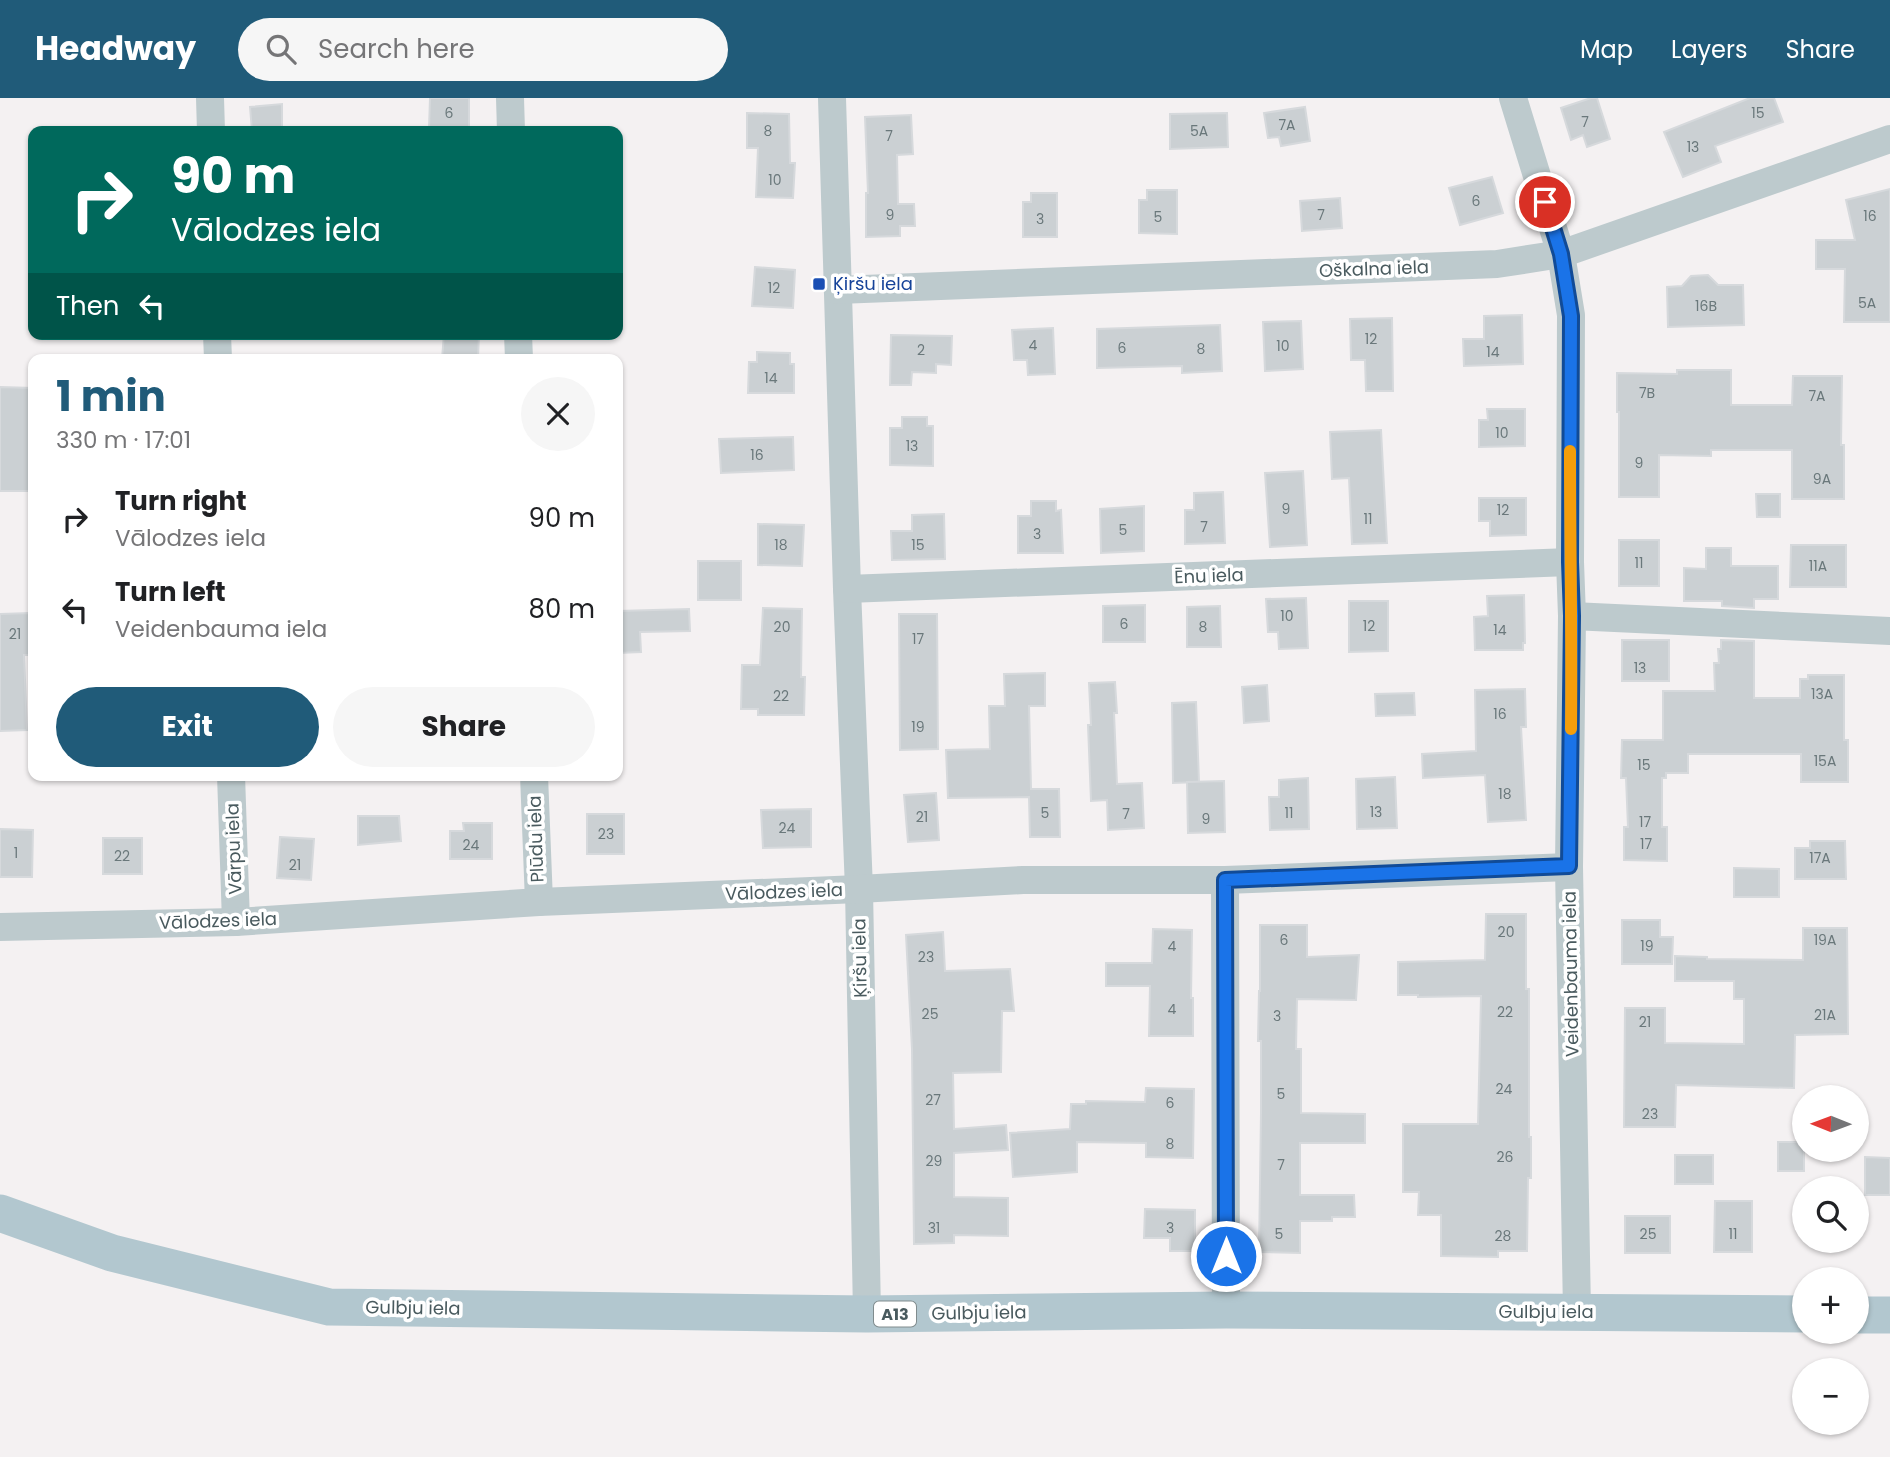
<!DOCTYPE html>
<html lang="en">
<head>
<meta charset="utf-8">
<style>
	:root { --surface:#fff; --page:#f6f6f6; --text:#202124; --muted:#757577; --accent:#205b79 }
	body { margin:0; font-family:Poppins,sans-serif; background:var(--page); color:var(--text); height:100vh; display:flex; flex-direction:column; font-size:26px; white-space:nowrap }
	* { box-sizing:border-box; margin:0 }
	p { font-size:23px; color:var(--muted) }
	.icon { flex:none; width:38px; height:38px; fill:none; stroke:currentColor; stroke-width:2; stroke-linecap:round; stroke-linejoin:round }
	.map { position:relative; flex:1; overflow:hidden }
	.panel { position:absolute; left:28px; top:256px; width:595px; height:427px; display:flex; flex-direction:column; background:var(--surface); border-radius:14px; box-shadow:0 2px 5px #0004 }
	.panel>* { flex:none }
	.top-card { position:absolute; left:28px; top:28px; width:595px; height:214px; border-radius:14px; box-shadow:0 2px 5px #0004; background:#00695c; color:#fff; overflow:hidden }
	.needle { width:46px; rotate:271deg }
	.fabs { position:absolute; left:1792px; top:987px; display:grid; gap:14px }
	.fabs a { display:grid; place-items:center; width:77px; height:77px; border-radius:50%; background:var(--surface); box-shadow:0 2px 5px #0004; font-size:35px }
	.pin { position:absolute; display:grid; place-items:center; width:60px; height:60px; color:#fff; margin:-30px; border:4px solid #fff; border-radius:50%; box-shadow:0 2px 7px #0007 }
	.me { position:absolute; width:77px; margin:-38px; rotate:0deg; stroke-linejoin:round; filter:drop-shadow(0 0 5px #0008) }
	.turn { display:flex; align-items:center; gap:24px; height:147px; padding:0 28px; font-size:32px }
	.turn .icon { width:91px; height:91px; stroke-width:2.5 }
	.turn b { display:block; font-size:49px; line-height:60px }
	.then { display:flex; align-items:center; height:66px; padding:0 28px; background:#0003; gap:14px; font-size:26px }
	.round { display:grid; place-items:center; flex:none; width:74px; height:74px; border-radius:37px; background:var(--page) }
	.head { display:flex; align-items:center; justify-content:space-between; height:119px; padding:0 28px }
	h1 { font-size:42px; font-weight:700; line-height:52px; color:var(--accent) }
	.primary-button { display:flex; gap:14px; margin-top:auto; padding:14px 28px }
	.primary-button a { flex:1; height:80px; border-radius:42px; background:var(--accent); color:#fff; font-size:28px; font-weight:700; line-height:80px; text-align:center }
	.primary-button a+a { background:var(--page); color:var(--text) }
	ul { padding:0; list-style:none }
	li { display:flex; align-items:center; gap:21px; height:91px; padding:0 28px }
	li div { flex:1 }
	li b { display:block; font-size:26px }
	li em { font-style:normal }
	header { display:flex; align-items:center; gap:42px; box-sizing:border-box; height:98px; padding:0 35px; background:var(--accent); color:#fff }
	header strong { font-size:33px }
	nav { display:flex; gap:38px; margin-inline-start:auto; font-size:24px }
	.search { width:490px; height:63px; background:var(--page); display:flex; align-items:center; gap:18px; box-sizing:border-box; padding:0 24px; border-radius:38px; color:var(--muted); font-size:26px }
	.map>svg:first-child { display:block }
	.building { fill:#cbd0d3; stroke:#d6d9dc; stroke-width:2 }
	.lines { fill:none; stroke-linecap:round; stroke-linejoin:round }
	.minor { stroke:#bdcacd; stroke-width:28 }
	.major { stroke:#b2c7cf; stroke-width:37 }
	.route-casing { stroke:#114b97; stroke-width:18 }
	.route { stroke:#1a73e8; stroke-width:12 }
	.slow { stroke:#f59e0b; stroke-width:12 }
	.transit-dot { fill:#1a4fb4; stroke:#fff; stroke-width:2.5 }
	.labels { text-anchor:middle; stroke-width:7; stroke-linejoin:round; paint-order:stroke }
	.number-label { font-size:14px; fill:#6a787b }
	.shield { fill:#fff; stroke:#808c8e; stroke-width:2 }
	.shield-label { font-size:16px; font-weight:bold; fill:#495a5e }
	.street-label { font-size:18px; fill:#495a5e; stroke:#fff }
	.transit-label { font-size:18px; fill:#164399; stroke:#fff; text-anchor:start }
</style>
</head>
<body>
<header>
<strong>Headway</strong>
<div class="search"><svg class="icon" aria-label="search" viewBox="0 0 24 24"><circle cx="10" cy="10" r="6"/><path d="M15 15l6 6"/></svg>Search here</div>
<nav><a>Map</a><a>Layers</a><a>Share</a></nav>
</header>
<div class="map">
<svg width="1890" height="1359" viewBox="0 0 1890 1359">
	<rect width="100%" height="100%" fill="#f4f1f2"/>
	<!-- building -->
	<g class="building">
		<path d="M430,0h39v32l-40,-1z"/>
		<path d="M1591,0h6l13,41 -23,8 -4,-12 -12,5 -10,-32z"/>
		<path d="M1750,0h24l9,24 -68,24 6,16 -38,15 -19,-45z"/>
		<path d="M282,6v27h-30l-2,-24z"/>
		<path d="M1305,9l5,34 -29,5 -2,-9 -11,1 -4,-25z"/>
		<path d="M747,15l42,1 1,49h5l-2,35 -37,-1 2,-49h-11z"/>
		<path d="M1227,15l1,34 -58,2v-35z"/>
		<path d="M911,17l2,39 -16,1 1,49h16l1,22h-15v10l-34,1v-44h2l-3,-76z"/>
		<path d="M1492,79l11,36 -43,12 -11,-37z"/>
		<path d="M1890,91v133h-46l1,-53h-29v-29h39l-9,-40z"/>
		<path d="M1147,92h30v44l-38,-1v-33h8z"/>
		<path d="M1031,95h26v44h-34v-35h8z"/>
		<path d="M1340,100l2,30 -40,3 -2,-30z"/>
		<path d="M755,169l40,3 -2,38 -41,-2z"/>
		<path d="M1708,177l10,10h25l1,40 -76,2 -1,-40 15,-1 9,-10z"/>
		<path d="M1522,217l1,49 -59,2 -1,-27h21v-23z"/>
		<path d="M1392,220l1,73h-27l-1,-31h-14l-1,-41z"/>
		<path d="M1301,223l2,48 -38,2 -2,-49z"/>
		<path d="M1220,227l2,46 -40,2v-7l-85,2v-39z"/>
		<path d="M1053,230l2,46 -27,1 -1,-15h-13l-2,-30z"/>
		<path d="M444,236h35l-1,25h-36z"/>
		<path d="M891,237l61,1 -1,29 -15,-1v9l-24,-1 -1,13h-21z"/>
		<path d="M757,254l33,1v11h4v29h-46l1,-31h8z"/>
		<path d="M1677,272h54v35h61l1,-29h49l-1,69h3v54h-52v-49h-81v6l-52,-1v42h-40v-85h-2v-39l60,1z"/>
		<path d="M0,289l33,1v103h-33z"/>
		<path d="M1487,311h38v37l-46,1v-27h9z"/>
		<path d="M902,319h25v9h6v40l-43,-1v-37h12z"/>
		<path d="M1381,332l6,113 -35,1 -3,-66 -17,1 -2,-47z"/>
		<path d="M793,339l1,33 -73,3 -2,-34z"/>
		<path d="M1303,373l4,74 -37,2 -5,-74z"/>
		<path d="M1223,394l2,51 -40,1v-34h9v-17z"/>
		<path d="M1756,396h24v23h-23z"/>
		<path d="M1479,400h47v37l-36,1v-15h-11z"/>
		<path d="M1031,403h25v10l5,-1 2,43h-45v-37h13z"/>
		<path d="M1144,408v45l-43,2 -1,-44z"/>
		<path d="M944,416l1,45 -53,1 -1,-29h21v-16z"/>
		<path d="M758,426l46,1 -2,41 -44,-1z"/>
		<rect x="1619" y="442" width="40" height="46"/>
		<path d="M1791,447h55v42h-56z"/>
		<path d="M1706,450h25v18h47v33h-24v9l-32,-2v-5h-38v-33l22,1z"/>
		<rect x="698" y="463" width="43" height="39"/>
		<path d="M1524,497l1,48h-2v7h-48l-1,-33 14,-1 -1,-20z"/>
		<path d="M1306,500l2,50 -29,1 -1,-17h-10l-2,-33z"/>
		<path d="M1349,503h39v50l-39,1z"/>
		<path d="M1145,507v37h-42v-36z"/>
		<path d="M1220,508l1,41h-34v-40z"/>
		<path d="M763,510l39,1 -1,68h4l-1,38h-46v-6h-17l1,-44h18z"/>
		<path d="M689,511l1,22 -50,1 1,20 -23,1v-42z"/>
		<path d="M30,515l1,42h-7l3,75 -27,1v-117z"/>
		<path d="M899,516h38l1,135 -38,1z"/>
		<rect x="1622" y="542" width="47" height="41"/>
		<path d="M1721,542l33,1v57h46v-19h8v-4h36v65h4v42h-47v-28h-113v19h-22v5h-4v49h5v34l-43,-1v-33h4l-2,-49h-5l1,-38h41v-49h52l-1,-28h5l-1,-14h3z"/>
		<path d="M1045,575v33h-16l2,83h28l1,48h-30l-1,-40 -81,1 -2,-48 44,-1 -1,-43h16l-1,-32z"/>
		<path d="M1115,584l2,31h-3l3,71 25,-1 2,45 -36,2 -1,-30 -16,1 -3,-76h3l-2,-42z"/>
		<path d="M1267,587l2,36 -25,2 -2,-36z"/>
		<path d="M1525,591l1,38h-5l5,93 -38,2 -3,-47 -62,3 -1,-24 54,-3 -1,-61z"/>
		<path d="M1414,595l1,22 -39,1 -1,-22z"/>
		<path d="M1196,604l3,80 -26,1 -1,-80z"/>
		<path d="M1395,679l2,51 -40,1 -1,-50z"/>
		<path d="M1308,680l1,51 -39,1 -1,-33h10v-17z"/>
		<path d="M1224,683l1,51 -37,1 -1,-51z"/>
		<path d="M936,695l3,47 -31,2 -4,-47z"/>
		<path d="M811,711v38l-48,1 -2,-38z"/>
		<rect x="587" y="716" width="37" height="40"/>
		<path d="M358,718h41l2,25 -43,4z"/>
		<path d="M463,725h29v36h-42v-28h14z"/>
		<path d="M0,731l33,1 -1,47h-32z"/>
		<path d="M280,739l34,2 -3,41 -34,-2z"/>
		<rect x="103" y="740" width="39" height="36"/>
		<path d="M1810,743h35l1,38h-51v-31h15z"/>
		<path d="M1734,770l45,1v28h-45z"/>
		<path d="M1486,816h40v75h3v148h2v41h-3l-1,73h-29v6l-57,-1v-41h-23l1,-23h-16v-68h75l3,-128 -63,1v-2h-20v-33l87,-2z"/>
		<path d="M1622,822h38v17h13l-1,27h-50z"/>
		<path d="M1260,827h47v32l52,-2 -3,45 -59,-1 -1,50h5v64l64,1v29h-65v52h54l1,22h-23v4h-32v32l-41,-1 2,-139v-72h-3l1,-50h1z"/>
		<path d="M1803,830h44l1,106 -53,1 -1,53 -118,-3 -1,42h-51l1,-119h40v35l79,1v-45h-10v-18h-59v-25l32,1v2l96,1z"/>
		<path d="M1153,831l39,1 -1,68h2v38h-44l1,-50h-44v-23h46z"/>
		<path d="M943,834l2,39 65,-2 4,42h-12l-1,61 -48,1 1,56 52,-4 2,25 -54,3v44l54,1v38l-54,-1v8l-40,1 -2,-195 -6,-114z"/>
		<path d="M1146,990l48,1 -1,69 -47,-1v-14l-69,-1v30l-64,5 -3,-44 60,-4 1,-25h15v-3l59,1z"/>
		<rect x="1778" y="1044" width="26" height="29"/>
		<rect x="1675" y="1057" width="38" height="29"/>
		<path d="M1865,1059l25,1v37h-25z"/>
		<path d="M1715,1103h37v51h-38z"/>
		<path d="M1145,1111l50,1v41h-25v-13h-26z"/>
		<rect x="1625" y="1118" width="45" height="37"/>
	</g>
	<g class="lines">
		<!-- minor -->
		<g class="minor">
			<path d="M210,0l1,33"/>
			<path d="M510,0l1,33"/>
			<path d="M832,0l15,491 12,300 8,425"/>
			<path d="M1513,0l48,156 10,61 -1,247 2,54 -3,251 8,445"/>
			<path d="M838,192l659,-26 64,-10 329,-115"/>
			<path d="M217,236l1,25"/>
			<path d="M518,236l1,25"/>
			<path d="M847,491l723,-27"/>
			<path d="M1572,518l318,15"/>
			<path d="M231,677l5,147"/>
			<path d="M534,677l5,127"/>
			<path d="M1225,782l1,430"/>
			<path d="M0,829l236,-5 303,-20 320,-13 164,-9h202l344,-13"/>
		</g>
		<!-- major -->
		<g class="major">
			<path d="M0,1115l112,40 217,54 538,7 359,-4 578,4"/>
			<path d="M1857,1217h33"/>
		</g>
	</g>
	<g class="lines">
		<defs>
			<path id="route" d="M1226,1158l-1,-376 344,-14 3,-250 -2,-54 1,-246 -10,-62 -16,-52"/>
		</defs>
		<!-- route casing -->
		<use href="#route" class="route-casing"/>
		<!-- route -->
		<use href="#route" class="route"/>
		<!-- slow -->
		<path class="slow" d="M1570,353c0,93 2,185 1,278"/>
	</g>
	<!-- markers -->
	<rect class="transit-dot" x="812" y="179" width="14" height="14" rx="3.5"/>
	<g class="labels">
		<!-- number labels -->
		<g class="number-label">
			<text x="449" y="20">6</text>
			<text x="1758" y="20">15</text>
			<text x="1585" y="29">7</text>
			<text x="1287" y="32">7A</text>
			<text x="768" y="38">8</text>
			<text x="1199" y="38">5A</text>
			<text x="889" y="43">7</text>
			<text x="1693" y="54">13</text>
			<text x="775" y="87">10</text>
			<text x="1476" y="108">6</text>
			<text x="890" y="122">9</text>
			<text x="1321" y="122">7</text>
			<text x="1870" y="123">16</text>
			<text x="1158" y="124">5</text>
			<text x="1040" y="126">3</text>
			<text x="774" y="195">12</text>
			<text x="1867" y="210">5A</text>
			<text x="1706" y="213">16B</text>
			<text x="1371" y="246">12</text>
			<text x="1033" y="252">4</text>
			<text x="1283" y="253">10</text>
			<text x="1122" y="255">6</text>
			<text x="1201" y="256">8</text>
			<text x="921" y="257">2</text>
			<text x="1493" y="259">14</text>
			<text x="771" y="285">14</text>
			<text x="1647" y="300">7B</text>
			<text x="1817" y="303">7A</text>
			<text x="1502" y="340">10</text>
			<text x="912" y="353">13</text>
			<text x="757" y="362">16</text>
			<text x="1639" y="370">9</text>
			<text x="1822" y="386">9A</text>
			<text x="1286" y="416">9</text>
			<text x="1503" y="417">12</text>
			<text x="1368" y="426">11</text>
			<text x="1204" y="434">7</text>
			<text x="1123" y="437">5</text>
			<text x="1037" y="441">3</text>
			<text x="781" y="452">18</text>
			<text x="918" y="452">15</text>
			<text x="1639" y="470">11</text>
			<text x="1818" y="473">11A</text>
			<text x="1287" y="523">10</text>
			<text x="1124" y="531">6</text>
			<text x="1369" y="533">12</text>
			<text x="782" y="534">20</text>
			<text x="1203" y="534">8</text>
			<text x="1500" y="537">14</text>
			<text x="15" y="541">21</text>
			<text x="918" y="546">17</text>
			<text x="1640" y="575">13</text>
			<text x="1822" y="601">13A</text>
			<text x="781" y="603">22</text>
			<text x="1500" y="621">16</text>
			<text x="918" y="634">19</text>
			<text x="1825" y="668">15A</text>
			<text x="1644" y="672">15</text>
			<text x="1505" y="701">18</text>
			<text x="1376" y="719">13</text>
			<text x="1045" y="720">5</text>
			<text x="1289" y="720">11</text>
			<text x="1126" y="721">7</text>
			<text x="922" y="724">21</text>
			<text x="1206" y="726">9</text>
			<text x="1645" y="729">17</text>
			<text x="787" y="735">24</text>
			<text x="606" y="741">23</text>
			<text x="1646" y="751">17</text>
			<text x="471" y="752">24</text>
			<text x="16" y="760">1</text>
			<text x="122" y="763">22</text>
			<text x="1820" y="765">17A</text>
			<text x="295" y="772">21</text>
			<text x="1506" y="839">20</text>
			<text x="1284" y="847">6</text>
			<text x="1825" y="847">19A</text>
			<text x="1172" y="853">4</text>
			<text x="1647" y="853">19</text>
			<text x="926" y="864">23</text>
			<text x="1172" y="916">4</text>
			<text x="1505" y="919">22</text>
			<text x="930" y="921">25</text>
			<text x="1825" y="922">21A</text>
			<text x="1277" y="923">3</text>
			<text x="1645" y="929">21</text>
			<text x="1504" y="996">24</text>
			<text x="1281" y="1001">5</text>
			<text x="933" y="1007">27</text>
			<text x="1170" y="1010">6</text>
			<text x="1650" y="1021">23</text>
			<text x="1170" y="1051">8</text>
			<text x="1505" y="1064">26</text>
			<text x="934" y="1068">29</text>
			<text x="1281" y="1072">7</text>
			<text x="934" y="1135">31</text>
			<text x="1170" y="1135">3</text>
			<text x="1279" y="1141">5</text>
			<text x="1648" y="1141">25</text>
			<text x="1733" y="1141">11</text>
			<text x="1503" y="1143">28</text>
		</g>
		<!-- shield labels -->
		<rect class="shield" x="874" y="1203.5" width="42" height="25" rx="5"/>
		<g class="shield-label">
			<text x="895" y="1222">A13</text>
		</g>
		<!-- street labels -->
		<g class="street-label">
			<text transform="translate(1374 171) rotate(-2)" y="6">Oškalna iela</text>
			<text transform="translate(1209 478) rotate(-2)" y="6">Ēnu iela</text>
			<text transform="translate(536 741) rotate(-92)" y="6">Plūdu iela</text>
			<text transform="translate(234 751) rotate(-92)" y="6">Vārpu iela</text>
			<text transform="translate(784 794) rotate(-2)" y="6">Vālodzes iela</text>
			<text transform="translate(218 823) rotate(-2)" y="6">Vālodzes iela</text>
			<text transform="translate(860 860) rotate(-91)" y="6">Ķiršu iela</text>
			<text transform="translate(1571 876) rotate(-91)" y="6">Veidenbauma iela</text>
			<text transform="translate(413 1210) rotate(1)" y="6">Gulbju iela</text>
			<text x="1546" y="1220">Gulbju iela</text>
			<text transform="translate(979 1215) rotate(-1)" y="6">Gulbju iela</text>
		</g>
		<!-- transit labels -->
		<g class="transit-label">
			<text x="833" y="192">Ķiršu iela</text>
		</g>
	</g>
</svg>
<div class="fabs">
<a><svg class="needle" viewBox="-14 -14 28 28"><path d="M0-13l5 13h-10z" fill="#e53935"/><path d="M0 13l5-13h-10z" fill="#757577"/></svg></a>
<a><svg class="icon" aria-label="search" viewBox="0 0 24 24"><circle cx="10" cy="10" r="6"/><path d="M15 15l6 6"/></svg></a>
<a>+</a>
<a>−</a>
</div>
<div class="pin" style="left:1545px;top:104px;background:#d93025"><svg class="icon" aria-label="arrive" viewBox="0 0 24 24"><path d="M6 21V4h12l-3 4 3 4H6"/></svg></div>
<svg class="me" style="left:1226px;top:1158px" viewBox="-20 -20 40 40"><circle r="17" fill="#1a73e8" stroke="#fff" stroke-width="3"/><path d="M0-11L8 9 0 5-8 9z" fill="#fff"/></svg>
<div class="top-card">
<div class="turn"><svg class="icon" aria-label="right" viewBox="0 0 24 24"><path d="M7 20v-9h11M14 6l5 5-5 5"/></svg><div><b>90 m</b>Vālodzes iela</div></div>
<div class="then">Then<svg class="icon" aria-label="left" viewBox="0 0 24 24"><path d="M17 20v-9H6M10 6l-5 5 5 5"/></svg></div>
</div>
<section class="panel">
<div class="head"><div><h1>1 min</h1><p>330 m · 17:01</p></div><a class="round"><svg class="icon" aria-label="close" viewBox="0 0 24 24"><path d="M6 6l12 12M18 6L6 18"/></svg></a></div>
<ul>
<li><svg class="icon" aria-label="right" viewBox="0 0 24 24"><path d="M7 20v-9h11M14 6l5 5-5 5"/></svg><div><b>Turn right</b><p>Vālodzes iela</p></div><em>90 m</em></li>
<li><svg class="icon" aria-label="left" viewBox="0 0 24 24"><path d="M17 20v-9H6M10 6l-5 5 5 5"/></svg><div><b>Turn left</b><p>Veidenbauma iela</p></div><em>80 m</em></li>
</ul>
<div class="primary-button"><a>Exit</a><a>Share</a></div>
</section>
</div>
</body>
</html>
